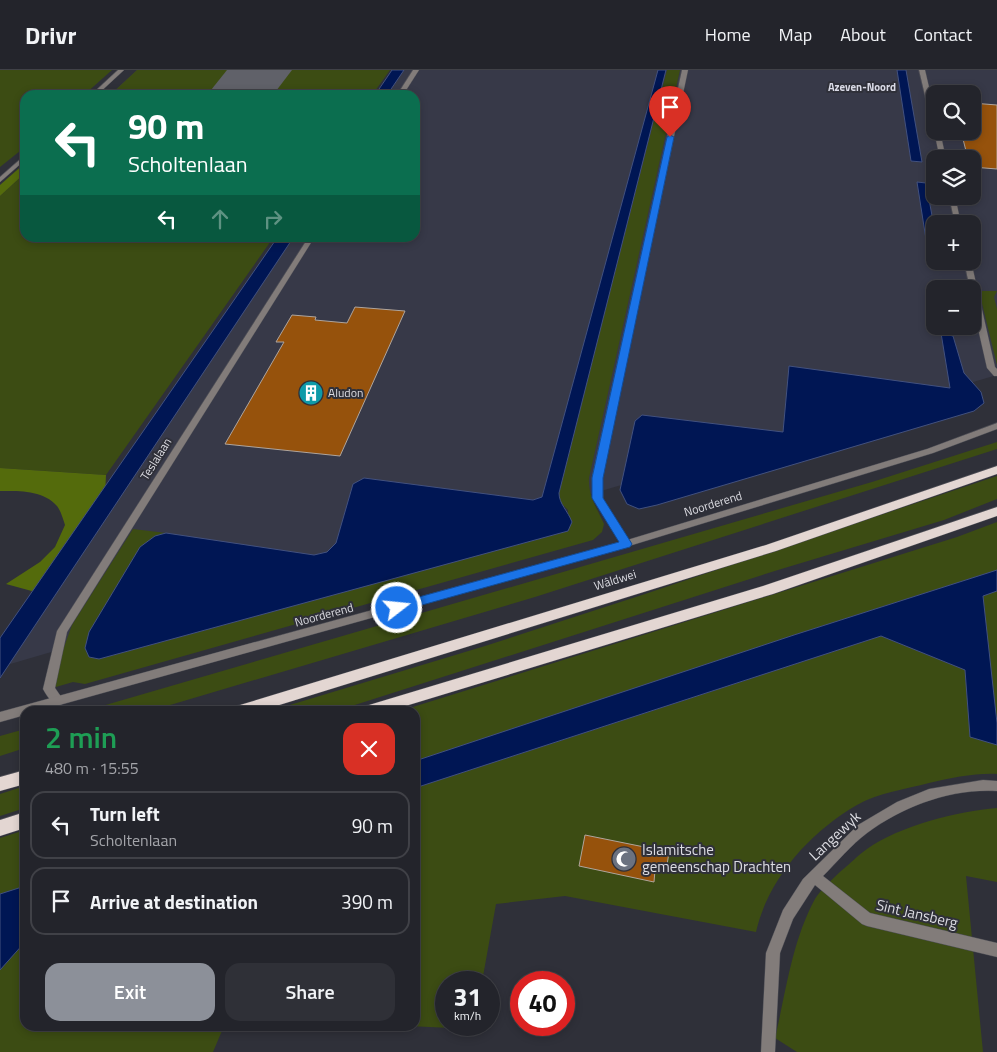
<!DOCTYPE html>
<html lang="en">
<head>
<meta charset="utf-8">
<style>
	:root { --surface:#23242b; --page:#2f3037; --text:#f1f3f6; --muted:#a3a4a9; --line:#404147; --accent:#8c9099 }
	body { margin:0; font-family:"Titillium Web",sans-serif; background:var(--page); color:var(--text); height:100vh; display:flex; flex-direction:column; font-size:19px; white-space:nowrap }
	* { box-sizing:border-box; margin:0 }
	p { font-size:16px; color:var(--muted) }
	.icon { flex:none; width:28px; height:28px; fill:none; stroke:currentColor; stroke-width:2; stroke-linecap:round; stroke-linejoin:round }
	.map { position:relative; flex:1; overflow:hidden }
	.details { position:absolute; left:20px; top:636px; width:400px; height:325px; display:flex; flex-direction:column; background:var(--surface); border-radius:15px; box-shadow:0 2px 8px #0003,0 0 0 1px var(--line) }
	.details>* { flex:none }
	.guide { position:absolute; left:20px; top:20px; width:400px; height:152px; border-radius:15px; box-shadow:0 2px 8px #0003,0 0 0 1px var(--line); background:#0b6e4f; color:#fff; overflow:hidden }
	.fabs { position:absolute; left:926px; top:15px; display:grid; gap:10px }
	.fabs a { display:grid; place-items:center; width:55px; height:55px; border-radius:10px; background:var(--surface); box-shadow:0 2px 8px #0003,0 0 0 1px var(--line); font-size:25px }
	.speed { position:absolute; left:435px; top:901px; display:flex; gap:10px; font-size:25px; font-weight:700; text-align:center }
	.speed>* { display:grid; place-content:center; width:65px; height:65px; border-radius:50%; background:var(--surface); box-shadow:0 2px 8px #0003,0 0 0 1px var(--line); line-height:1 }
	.speed small { font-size:12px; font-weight:400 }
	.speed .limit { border:8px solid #d22; background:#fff; color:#111 }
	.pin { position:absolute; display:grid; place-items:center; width:42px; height:42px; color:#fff; margin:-51px -21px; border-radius:50% 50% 50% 0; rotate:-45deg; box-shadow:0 0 5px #0007 }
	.pin .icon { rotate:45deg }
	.me { position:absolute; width:55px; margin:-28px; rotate:74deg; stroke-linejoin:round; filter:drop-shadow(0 0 4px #0008) }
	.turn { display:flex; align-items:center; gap:18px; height:105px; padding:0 25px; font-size:22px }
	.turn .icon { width:65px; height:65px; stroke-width:2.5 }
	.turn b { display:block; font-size:35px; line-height:42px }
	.lanes { display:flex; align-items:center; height:48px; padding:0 25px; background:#0003; justify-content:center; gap:25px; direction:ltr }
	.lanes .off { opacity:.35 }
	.round { display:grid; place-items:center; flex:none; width:52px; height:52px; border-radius:15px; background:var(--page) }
	.summary { display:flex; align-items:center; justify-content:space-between; height:85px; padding:0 25px }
	h1 { font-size:30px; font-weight:600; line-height:38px; color:#1e9e55 }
	.button { display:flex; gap:10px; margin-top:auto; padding:10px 25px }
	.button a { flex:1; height:58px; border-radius:15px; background:var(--accent); color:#fff; font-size:20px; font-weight:600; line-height:58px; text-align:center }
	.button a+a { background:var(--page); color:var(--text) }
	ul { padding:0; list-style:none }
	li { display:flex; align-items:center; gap:15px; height:68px; margin:0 10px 8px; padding:0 15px; border:2px solid var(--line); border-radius:15px }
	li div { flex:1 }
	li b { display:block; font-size:19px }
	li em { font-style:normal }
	header { display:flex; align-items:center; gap:30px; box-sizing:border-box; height:70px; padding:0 25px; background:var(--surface); border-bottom:1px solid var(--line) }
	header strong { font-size:24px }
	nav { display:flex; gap:28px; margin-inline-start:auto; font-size:18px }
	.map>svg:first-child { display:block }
	.built { fill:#373948; fill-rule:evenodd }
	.green { fill:#3c4c13 }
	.forest { fill:#546b0c }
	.water { fill:#001654; stroke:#42517f }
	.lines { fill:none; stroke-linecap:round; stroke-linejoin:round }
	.runway { fill:#606169; fill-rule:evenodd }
	.building { fill:#96520c; stroke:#afa59d }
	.minor-casing { stroke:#4b4c54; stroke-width:1 }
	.tertiary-casing { stroke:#4b4c54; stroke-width:1 }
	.trunk-casing { stroke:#4b4c54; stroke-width:1 }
	.minor { fill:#827c7a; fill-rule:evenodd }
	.tertiary { fill:#827c7a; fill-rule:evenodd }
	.trunk { fill:#e3d6d2; fill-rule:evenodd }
	.route { fill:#1a73e8; stroke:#114b97 }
	.labels { text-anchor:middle; stroke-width:4; stroke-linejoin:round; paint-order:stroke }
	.far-neighbourhood-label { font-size:11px; font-weight:bold; fill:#d9dae6; stroke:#2f3039 }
	.poi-label { font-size:12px; fill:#dcdce2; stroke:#2f3039; text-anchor:start }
	.street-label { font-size:12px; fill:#dcdce2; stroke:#2f3039 }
	.near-street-label { font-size:15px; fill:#dcdce2; stroke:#2f3039 }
	.near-poi-label { font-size:15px; fill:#dcdce2; stroke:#2f3039; text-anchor:start }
</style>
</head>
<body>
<header>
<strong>Drivr</strong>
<nav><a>Home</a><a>Map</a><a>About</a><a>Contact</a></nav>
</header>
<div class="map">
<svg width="997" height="982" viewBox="0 0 997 982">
	<rect width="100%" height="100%" fill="#2f3039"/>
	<!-- built -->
	<g class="built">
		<path d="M137,0h253l-18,25h-262z"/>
		<path d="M399,0h598v305l-997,292 286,-429h129v-143h-33zM935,24h37v37h-37zM935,89h37v37h-37zM935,154h37v37h-37zM935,219h37v37h-37z"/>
	</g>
	<!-- green -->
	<g class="green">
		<path d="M0,0h112l-28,25h-59v52l-25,20z"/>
		<path d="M137,0h104l-24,25h-107z"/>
		<path d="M280,0h110l-18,25h-114z"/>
		<path d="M667,0h13l-91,408c-1,18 8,30 15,46l-2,8 -9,8 -508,144 -12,-2 -24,7 23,-64 61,-96 33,4 -11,3 -56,123 469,-129v-20l-9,-9 -1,-8z"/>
		<path d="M25,103v65h248l-167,237 -106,-7v-272z"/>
		<path d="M979,221h18l-3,6 3,12v56z"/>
		<path d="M997,372v7l-462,148 -385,114h-65l787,-229z"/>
		<path d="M997,406v23l-53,21 -166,50 -442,141h-66l215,-65 157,-51z"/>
		<path d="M997,452v48l-203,65 -379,126v-50h-15l557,-174z"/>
		<path d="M997,521v132l-14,-127z"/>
		<path d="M881,566l84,34 5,66 27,9v29c-22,-1 -46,4 -68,9 -23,6 -51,10 -72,22 -47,27 -89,74 -101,127l-191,-36 -69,8 -14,78h-36v43h28l-1,4 -65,-3h7v-238z"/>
		<path d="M25,659v19l-25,8v-20z"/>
		<path d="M25,716v22l-25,8v-22z"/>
		<path d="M997,738v74l-31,-6 17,176h-186l-22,-14c11,-46 17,-97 40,-139 6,-10 18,-20 26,-28 9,-7 17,-16 26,-22 32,-23 91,-38 130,-41z"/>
		<path d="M25,760v56l-25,8v-56z"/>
		<path d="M25,872v84h199l-11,26h-213v-82z"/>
	</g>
	<!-- forest -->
	<g class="forest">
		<path d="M25,93v10l-25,23v-11z"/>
		<path d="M0,398l106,7 -1,21 -66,97 -33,-9 34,-22 15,-15 10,-22c-2,-6 -4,-14 -8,-19 -14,-16 -38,-15 -57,-15z"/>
	</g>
	<!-- water -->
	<g class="water">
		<path d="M392,0h12l-17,25h-12z"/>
		<path d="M658,0h8l-107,423c0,11 9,18 13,29l-4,9 -469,128 -10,-2 -4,-9 4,-16 51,-85 15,-11 11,-3 148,22 13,-3 9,-9 17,-59 11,-6 169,22 9,-3z"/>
		<path d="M897,0h9l16,92 -11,-1z"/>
		<path d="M917,112l9,1 9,49v20h-7z"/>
		<path d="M277,168h16l-293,440v-40z"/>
		<path d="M941,263l12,3 11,37 17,19 3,11 -10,8 -317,94 -18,4 -12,-5 -7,-14 15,-69 7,-6 141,17 6,-66 161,22z"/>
		<path d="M997,500v21l-14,5 14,127v22l-27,-8 -5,-67 -84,-34 -466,152v-27l379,-126z"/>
		<path d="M25,816v56l-25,28v-76z"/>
	</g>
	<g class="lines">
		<!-- runway -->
		<path class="runway" d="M227,0h65l-19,25h-66z"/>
	</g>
	<!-- building -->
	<g class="building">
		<path d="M972,33l25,2v64l-25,-2v-8h-4l-7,-28h11z"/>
		<path d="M355,237l50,4 -65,145 -115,-12 59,-102h-8l16,-27 24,2 -1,3 32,3z"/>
		<path d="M585,765l84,17 -3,20 -11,-2 -1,12 -75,-16z"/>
	</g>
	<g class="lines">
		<defs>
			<g id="minor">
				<path d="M413,0h6l-16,25h-6z"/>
				<path d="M682,0h6l-86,408 1,21 28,45 -5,3 -3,-1 -30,-47 -1,-21z"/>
				<path d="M919,0h6l10,43v14l-3,-2z"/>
				<path d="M935,60v1h5l6,28h-6l-6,-28z"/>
				<path d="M949,126h6l6,28h-6z"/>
				<path d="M308,168h6l-247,394 -12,56 9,13 -2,3c-9,3 -15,-8 -19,-15l14,-58z"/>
				<path d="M964,191h7l24,106 2,2v7h-3l-7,-8 -15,-66v-13h-2z"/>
				<path d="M983,710l14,1v10c-45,-3 -94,15 -130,42 -16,12 -30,29 -44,43l47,37 127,30v14l-130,-31 -5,-2 -47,-39 -22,34 -13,34 -5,99h-14l5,-99 17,-43 20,-31 55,-54 39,-23 32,-13z"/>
			</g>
			<g id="tertiary">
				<path d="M118,0h6l-27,25h-6z"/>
				<path d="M25,85v5l-25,22v-5z"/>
				<path d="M997,353v6l-64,24 -304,93 -591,165h-13v4l-25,7v-10l624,-171 303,-92z"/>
			</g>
			<g id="trunk">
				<path d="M997,396v8l-221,77 -516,160h-28l2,-5 6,-1 526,-160z"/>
				<path d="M997,437v9l-224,78 -384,117h-28l2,-5 6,-1 394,-119z"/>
				<path d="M25,700v14l-25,7v-14z"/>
				<path d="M25,742v16l-25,8v-16z"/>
			</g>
		</defs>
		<!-- minor casing -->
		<use href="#minor" class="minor-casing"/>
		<!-- tertiary casing -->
		<use href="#tertiary" class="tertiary-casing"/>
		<!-- trunk casing -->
		<use href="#trunk" class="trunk-casing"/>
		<!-- minor -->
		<use href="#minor" class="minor"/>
		<!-- tertiary -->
		<use href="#tertiary" class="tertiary"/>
		<!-- trunk -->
		<use href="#trunk" class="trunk"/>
	</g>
	<!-- route -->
	<path class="route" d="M670,65l4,2 -71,341v20l29,46 -2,3 -233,65 -5,-1 -1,-3 6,-5 222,-61 -27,-44v-20l75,-341z"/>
	<!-- icons -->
	<defs>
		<symbol id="building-disc" viewBox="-11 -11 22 22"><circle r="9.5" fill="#0f9aa8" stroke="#2f3039"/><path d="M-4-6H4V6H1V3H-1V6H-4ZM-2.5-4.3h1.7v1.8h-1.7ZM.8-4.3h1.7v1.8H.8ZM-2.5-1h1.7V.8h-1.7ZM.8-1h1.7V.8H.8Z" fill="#fff"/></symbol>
		<symbol id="mosque-disc" viewBox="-11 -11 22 22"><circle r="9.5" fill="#6b7280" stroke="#2f3039"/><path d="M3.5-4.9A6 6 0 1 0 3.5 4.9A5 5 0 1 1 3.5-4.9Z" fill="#fff"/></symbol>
	</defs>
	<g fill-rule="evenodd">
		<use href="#building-disc" x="297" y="309" width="28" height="28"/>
		<use href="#mosque-disc" x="610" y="775" width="28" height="28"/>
	</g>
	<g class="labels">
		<!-- far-neighbourhood labels -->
		<g class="far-neighbourhood-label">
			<text x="862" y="21">Azeven-Noord</text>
		</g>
		<!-- poi labels -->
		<g class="poi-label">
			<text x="328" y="327">Aludon</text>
		</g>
		<!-- street labels -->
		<g class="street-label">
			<text transform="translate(156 389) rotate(-58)" y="4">Teslalaan</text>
			<text transform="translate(713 434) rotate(-17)" y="4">Noorderend</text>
			<text transform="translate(615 510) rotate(-17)" y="4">Wâldwei</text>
			<text transform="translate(324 545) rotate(-15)" y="4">Noorderend</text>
		</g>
		<!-- near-street labels -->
		<g class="near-street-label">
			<text transform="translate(835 766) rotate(-43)" y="5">Langewyk</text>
			<text transform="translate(917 844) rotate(13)" y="5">Sint Jansberg</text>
		</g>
		<!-- near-poi labels -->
		<g class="near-poi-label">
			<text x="642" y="785">Islamitsche<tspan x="642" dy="17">gemeenschap Drachten</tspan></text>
		</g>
	</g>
</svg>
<div class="fabs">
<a><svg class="icon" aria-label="search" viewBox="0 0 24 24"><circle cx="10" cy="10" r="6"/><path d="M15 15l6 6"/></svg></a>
<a><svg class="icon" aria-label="layers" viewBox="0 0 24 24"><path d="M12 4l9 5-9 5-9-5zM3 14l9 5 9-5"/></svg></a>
<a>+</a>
<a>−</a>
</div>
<div class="speed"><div>31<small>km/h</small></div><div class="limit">40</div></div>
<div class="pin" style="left:670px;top:67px;background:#d93025"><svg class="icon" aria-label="arrive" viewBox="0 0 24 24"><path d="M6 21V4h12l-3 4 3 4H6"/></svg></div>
<svg class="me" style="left:397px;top:538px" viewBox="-20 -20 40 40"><circle r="17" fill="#1a73e8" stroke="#fff" stroke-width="3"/><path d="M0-11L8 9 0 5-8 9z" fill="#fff"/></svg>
<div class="guide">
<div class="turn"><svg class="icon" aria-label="left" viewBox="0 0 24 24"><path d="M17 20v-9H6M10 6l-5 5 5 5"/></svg><div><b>90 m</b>Scholtenlaan</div></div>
<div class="lanes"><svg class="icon" aria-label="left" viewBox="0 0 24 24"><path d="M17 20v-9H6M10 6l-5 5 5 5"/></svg><svg class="icon off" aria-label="ahead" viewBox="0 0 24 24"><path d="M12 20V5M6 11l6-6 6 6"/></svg><svg class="icon off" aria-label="right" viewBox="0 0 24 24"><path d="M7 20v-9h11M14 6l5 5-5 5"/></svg></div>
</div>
<section class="details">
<div class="summary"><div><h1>2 min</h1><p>480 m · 15:55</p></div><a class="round" style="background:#d93025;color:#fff"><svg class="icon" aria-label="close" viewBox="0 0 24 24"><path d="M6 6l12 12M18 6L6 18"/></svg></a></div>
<ul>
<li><svg class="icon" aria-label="left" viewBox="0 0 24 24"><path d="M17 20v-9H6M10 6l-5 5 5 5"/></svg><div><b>Turn left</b><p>Scholtenlaan</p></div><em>90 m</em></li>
<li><svg class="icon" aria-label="arrive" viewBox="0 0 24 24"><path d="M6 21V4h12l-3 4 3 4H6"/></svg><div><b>Arrive at destination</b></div><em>390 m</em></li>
</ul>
<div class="button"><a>Exit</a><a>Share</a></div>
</section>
</div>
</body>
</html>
